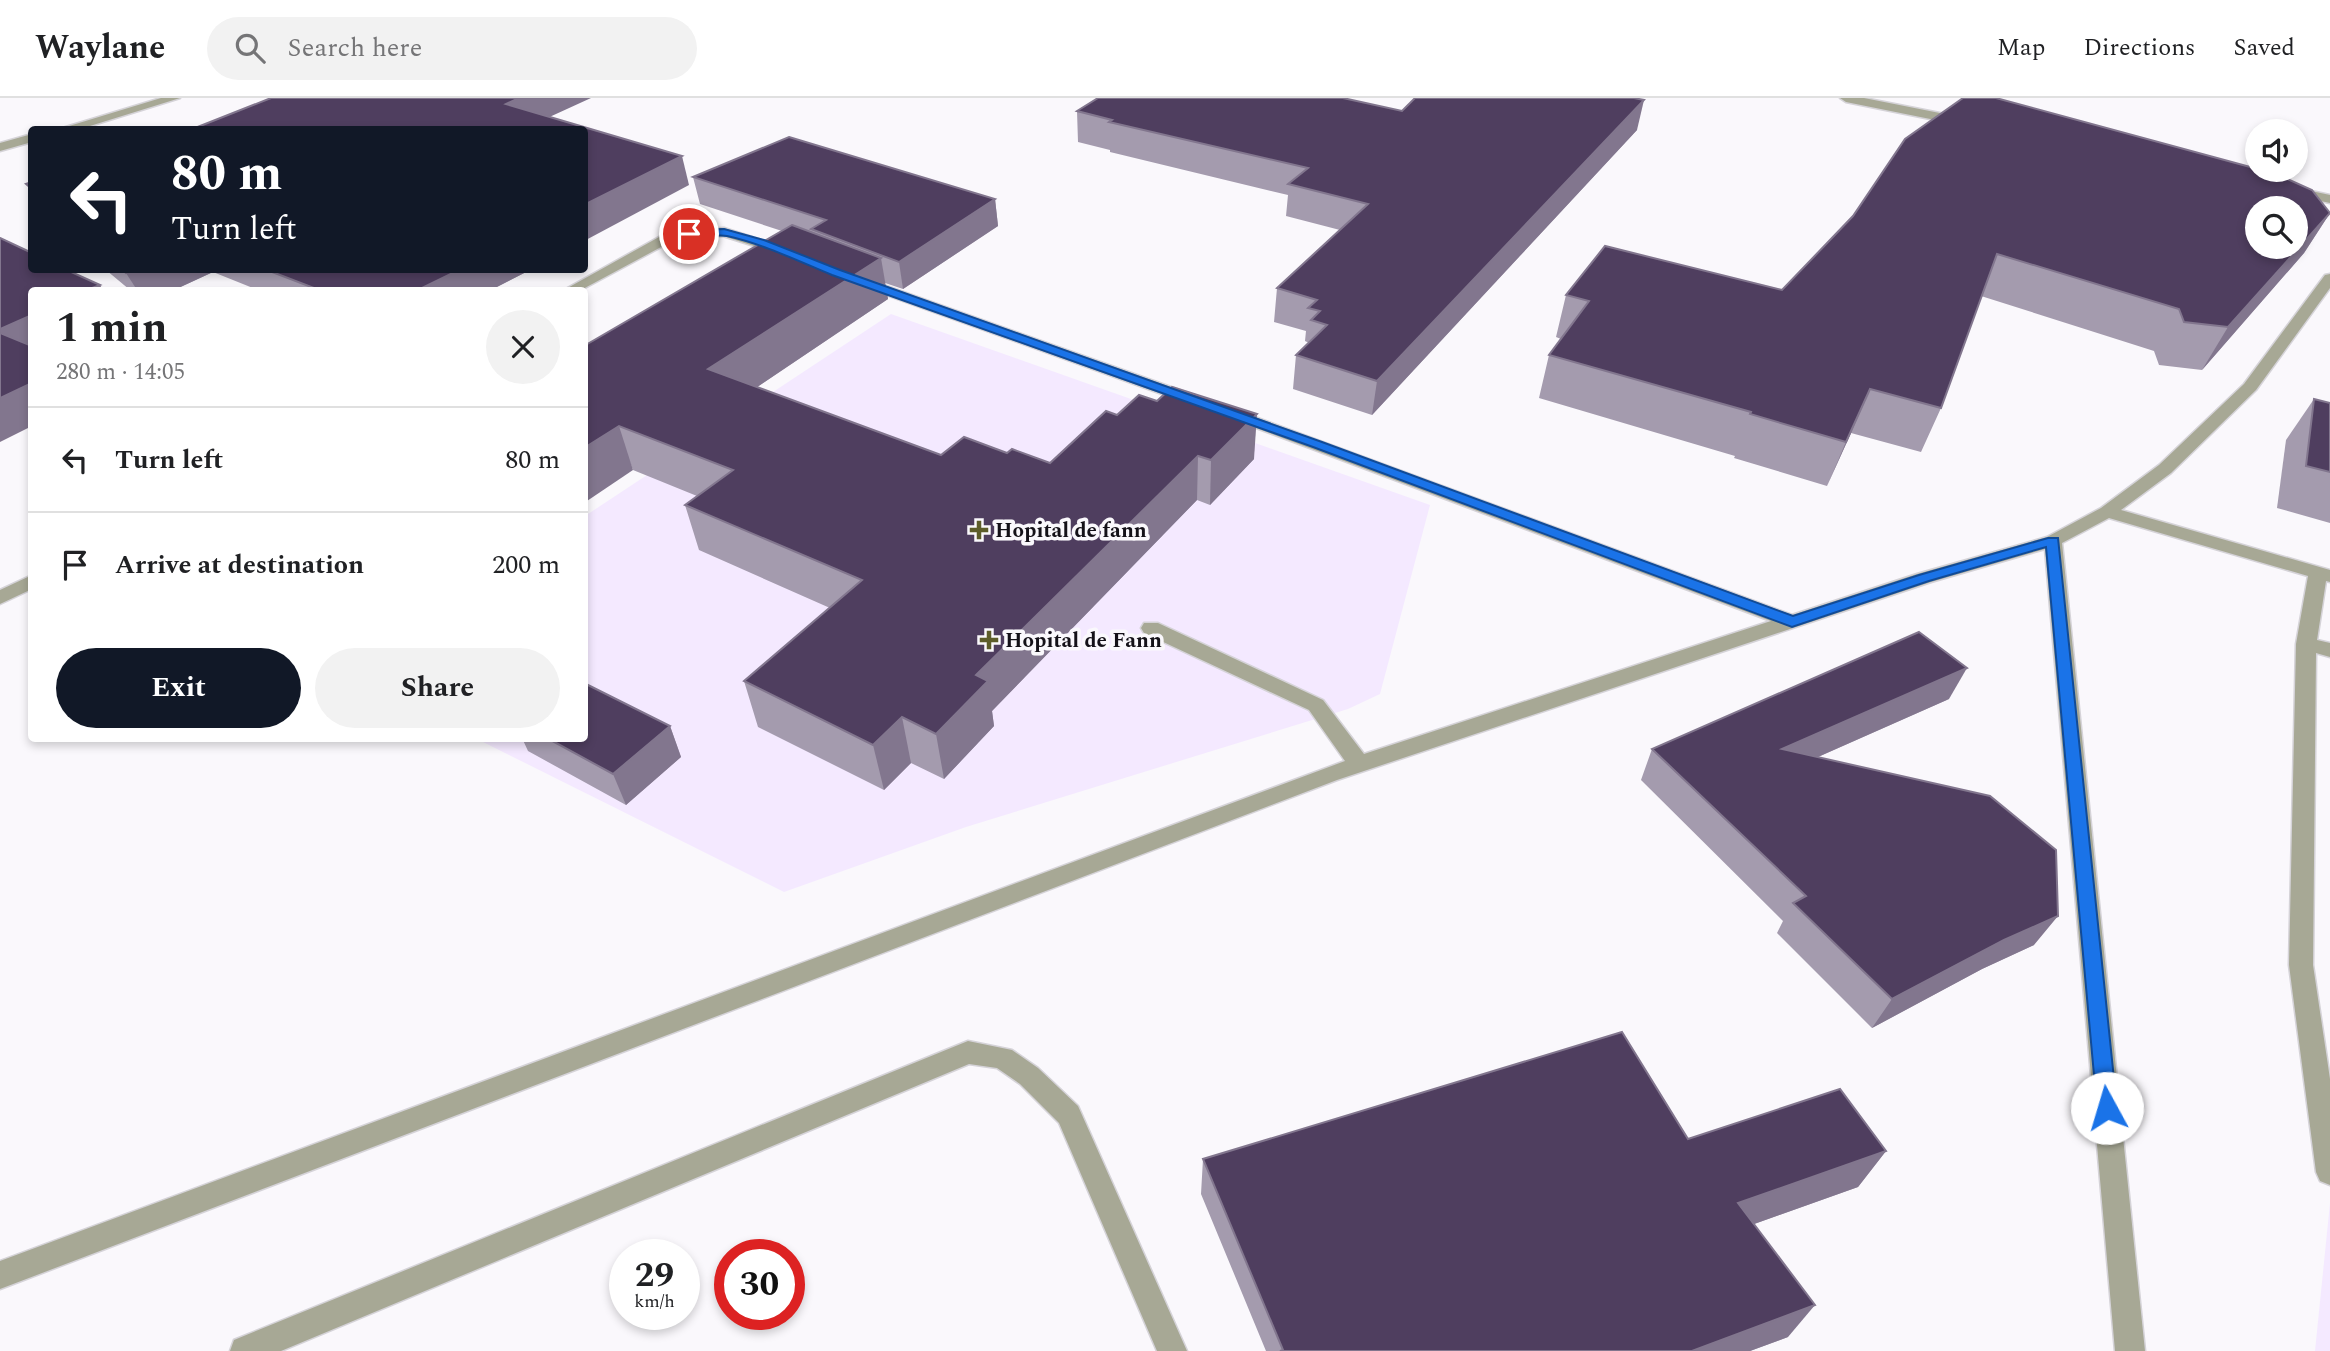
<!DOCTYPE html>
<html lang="en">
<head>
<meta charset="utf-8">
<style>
	:root { --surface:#fff; --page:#f2f2f2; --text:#202124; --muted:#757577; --line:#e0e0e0; --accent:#111827 }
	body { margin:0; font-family:Spectral,serif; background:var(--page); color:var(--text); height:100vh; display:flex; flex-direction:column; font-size:26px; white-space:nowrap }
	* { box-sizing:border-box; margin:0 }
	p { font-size:23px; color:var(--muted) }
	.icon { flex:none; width:38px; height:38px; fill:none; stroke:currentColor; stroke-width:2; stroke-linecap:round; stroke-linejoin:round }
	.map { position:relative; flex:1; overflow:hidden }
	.panel { position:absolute; left:28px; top:189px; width:560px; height:455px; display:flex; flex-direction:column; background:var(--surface); border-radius:7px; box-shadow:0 4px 10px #0003 }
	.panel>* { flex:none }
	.top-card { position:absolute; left:28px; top:28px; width:560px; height:147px; border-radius:7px; box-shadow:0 4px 10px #0003; background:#111827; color:#fff; overflow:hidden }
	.controls { position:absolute; left:2245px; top:21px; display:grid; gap:14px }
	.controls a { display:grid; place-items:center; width:63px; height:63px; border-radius:50%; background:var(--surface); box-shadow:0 4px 10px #0003; font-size:35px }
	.speed { position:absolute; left:609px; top:1141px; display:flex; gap:14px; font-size:35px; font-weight:700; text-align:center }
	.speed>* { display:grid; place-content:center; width:91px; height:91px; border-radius:50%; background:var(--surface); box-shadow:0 4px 10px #0003; line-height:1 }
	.speed small { font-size:18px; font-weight:400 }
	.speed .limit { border:10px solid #d22; background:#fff; color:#111 }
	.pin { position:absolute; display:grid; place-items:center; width:60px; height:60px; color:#fff; margin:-30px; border:4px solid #fff; border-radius:50%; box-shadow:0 2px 7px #0007 }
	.me { position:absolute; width:77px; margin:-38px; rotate:354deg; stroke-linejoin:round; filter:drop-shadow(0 0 5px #0008) }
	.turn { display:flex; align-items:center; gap:24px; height:147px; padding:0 28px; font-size:32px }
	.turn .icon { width:91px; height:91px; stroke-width:2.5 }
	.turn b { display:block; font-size:49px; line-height:60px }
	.round { display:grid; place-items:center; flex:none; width:74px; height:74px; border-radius:37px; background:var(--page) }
	.headline { display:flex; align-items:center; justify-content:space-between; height:119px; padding:0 28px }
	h1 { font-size:42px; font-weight:700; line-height:52px }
	.cta { display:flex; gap:14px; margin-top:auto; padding:14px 28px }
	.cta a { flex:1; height:80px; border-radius:42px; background:var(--accent); color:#fff; font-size:28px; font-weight:700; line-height:80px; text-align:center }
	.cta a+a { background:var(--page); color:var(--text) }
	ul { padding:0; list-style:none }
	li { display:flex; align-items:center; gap:21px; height:105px; padding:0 28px; border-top:2px solid var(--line) }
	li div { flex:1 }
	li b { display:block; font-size:26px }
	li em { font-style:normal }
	header { display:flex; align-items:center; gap:42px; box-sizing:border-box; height:98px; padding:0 35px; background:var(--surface); border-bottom:2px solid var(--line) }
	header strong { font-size:33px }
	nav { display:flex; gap:38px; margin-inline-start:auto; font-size:24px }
	.search { width:490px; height:63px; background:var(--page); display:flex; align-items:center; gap:18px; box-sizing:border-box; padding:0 24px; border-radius:38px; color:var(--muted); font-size:26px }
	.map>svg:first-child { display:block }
	.built { fill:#f4e9ff }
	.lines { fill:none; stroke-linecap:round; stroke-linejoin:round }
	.minor-casing { stroke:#d5d3d8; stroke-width:3 }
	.minor { fill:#a7a895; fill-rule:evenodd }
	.wall { fill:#a49bae }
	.shaded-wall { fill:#82768e }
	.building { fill:#4f3e5f; stroke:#82768e; stroke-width:2; fill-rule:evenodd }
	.route { fill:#1a73e8; stroke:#114b97; stroke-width:2 }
	.poi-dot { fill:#5d5d2a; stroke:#faf8fc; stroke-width:2.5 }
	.labels { text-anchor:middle; stroke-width:7; stroke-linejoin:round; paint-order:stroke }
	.poi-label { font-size:21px; font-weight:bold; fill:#141118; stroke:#faf8fc; text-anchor:start }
</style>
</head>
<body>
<header>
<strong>Waylane</strong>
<div class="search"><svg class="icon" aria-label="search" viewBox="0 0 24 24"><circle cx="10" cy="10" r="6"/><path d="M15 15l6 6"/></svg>Search here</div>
<nav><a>Map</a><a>Directions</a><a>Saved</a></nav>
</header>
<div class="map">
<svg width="2330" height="1253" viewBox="0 0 2330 1253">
	<rect width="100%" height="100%" fill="#faf8fc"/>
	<!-- built -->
	<g class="built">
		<path d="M891,216l539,191 -50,189 -32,15 -52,16 -330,102 -182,65 -307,-153 107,-1 1,-222z"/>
		<path d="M2330,1105v148h-15z"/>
	</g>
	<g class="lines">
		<defs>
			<g id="minor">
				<path d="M161,0h19l-103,32h-21z"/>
				<path d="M1840,0h24l101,20 6,4 -6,4 -119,-24z"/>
				<path d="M32,36v8l-32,9v-8z"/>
				<path d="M2288,88l42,9v8l-47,-10 -2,-3z"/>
				<path d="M724,130l69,22 2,3 -7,4 -65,-21 -47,3 -95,51h-17l104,-58z"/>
				<path d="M2330,176v14l-74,102 -85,83 -50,37 209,60v12l-4,-1 -9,59 13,3v14l-14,-4 -3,312 17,114v106l-10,-4 -4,-9 -27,-207 7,-321 12,-68 -199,-58 -47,25 83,808h-30l-70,-802 -114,33 -594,198 -1337,509v-28l1345,-500 -36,-51 -165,-77 -3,-5 3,-5h14l165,77 41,54 407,-133 -547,-205 -2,-3 2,-3h12l556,205 125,-41 130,-37 54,-29 58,-43 85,-81 81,-109z"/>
				<path d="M861,179l338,120 2,3 -2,3h-12l-331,-119 -2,-3z"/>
				<path d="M32,477v14l-32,15v-14z"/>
				<path d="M968,943l44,9 26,18 40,38 109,245h-30l-98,-228 -39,-39 -23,-16 -28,-4 -688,287h-51l4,-11z"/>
			</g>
		</defs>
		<!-- minor casing -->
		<use href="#minor" class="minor-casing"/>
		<!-- minor -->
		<use href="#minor" class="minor"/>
	</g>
	<!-- wall -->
	<g class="wall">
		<path d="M1077,13h325l235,19 -265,285 -79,-26 3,-34 13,-12 -4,-2 1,-10 -32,-9 3,-34 63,-58 -54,-14 2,-21 -178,-43v-2l-32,-8z"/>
		<path d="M693,79l302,22 3,27 -95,63 -18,-6 3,16 -131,88 184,68 66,-2 43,10 56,-52 148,48 -44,46 -13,-5 -205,211 2,15 -50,53 -33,-16 -27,27 -126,-63 -14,-46 86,-73 -131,-58 -14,-45 12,-9 -64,-26 -49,-124 198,-115 -82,-27z"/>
		<path d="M2330,115l-26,40 -102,117 -43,-5 -5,-14 -173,-55 -40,112 -20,44 -70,-19 -24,53 -93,-28 1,-2 -196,-58 10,-43 12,-16 -5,-2 10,-42 216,-5 71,-74z"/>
		<path d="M106,172h424l-39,20h-233l-45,-18 -39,18h-44z"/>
		<path d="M2314,301l16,4v120l-53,-15 9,-68z"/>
		<path d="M1949,601l-131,58 216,188 -52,24 -110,59 -95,-95 6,-12 -142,-141 11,-31z"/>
		<path d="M670,628l11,31 -55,48 -98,-54 -6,-13h62z"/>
		<path d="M1688,1041l198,12 -28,36 -104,37 34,113 -38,14h-484l-65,-157 2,-35z"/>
	</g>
	<!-- shaded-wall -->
	<g class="shaded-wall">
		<path d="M519,0h72l-70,32 -15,-26z"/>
		<path d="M1644,2l-7,30 -265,285 5,-34z"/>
		<path d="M682,58l7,29 -105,56v-36z"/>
		<path d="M995,101l3,27 -95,63 -4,-27z"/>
		<path d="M2330,115l-26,40 -102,117 26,-43z"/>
		<path d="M881,160l7,41 -168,113 -12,-43z"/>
		<path d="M133,172h79l1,2 -39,18h-37l-11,-17z"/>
		<path d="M459,172h71l-39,20h-73z"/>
		<path d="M100,187l3,5h-16z"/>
		<path d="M32,217v41l-32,-19v-8z"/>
		<path d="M32,285v43l-32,16v-44z"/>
		<path d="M1870,291l-19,44 -24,53 19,-44z"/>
		<path d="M1257,316l-3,45 -44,46 1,-45z"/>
		<path d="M619,328l14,44 -49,33v-55z"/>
		<path d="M1198,358l-1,44 -205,211 2,15 -50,53 -8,-45 40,-59z"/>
		<path d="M1967,570l-18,31 -181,80 14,-30z"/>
		<path d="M902,619l9,46 -27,27 -11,-45z"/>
		<path d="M670,628l11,31 -55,48 -13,-31z"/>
		<path d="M2058,818l-24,29 -52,24 -110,59 20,-29 112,-59z"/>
		<path d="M1886,1053l-28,36 -143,51 23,-35z"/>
		<path d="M1815,1207l-27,32 -38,14h-58z"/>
	</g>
	<!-- building -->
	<g class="building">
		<path d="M271,0h248l-13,6 176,52 -98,49v-75h-394z"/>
		<path d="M1098,0h245l59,13 13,-13h219l10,2 -267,281 -81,-26 31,-30 -16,-5 9,-9 -12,-3 9,-8 -40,-12 91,-84 -80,-20 20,-16 -199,-46 3,-2 -35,-9z"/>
		<path d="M1963,0h33l280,76 36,16 18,23 -102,114 -44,-5 -5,-13 -182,-55 -56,154 -71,-19 -24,53 -96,-28 1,-2 -202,-57 40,-54 -23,-6 39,-49 177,44 71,-74 52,-77zM2258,110h38v39h-38z"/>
		<path d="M789,39l206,62 -96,63 -88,-33 15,-9 -133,-43z"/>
		<path d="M32,84v7l-6,-5z"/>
		<path d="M792,127l89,33 -173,111 233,86 23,-18 43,16 5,-4 38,14 56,-52 11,4 22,-20 18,6 15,-14 85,27 -46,46 -13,-4 -222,219 12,6 -52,53 -34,-17 -29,28 -129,-64 118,-101 -177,-75 48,-35 -114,-44 -35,22v-102z"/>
		<path d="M0,140l32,15v17h35l33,15 -13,5h-55v25l-32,14z"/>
		<path d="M123,172h10l-7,3z"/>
		<path d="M267,172h192l-41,20h-99z"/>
		<path d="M0,235l32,13v37l-32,15z"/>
		<path d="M2314,301l16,4v69l-24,-6z"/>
		<path d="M1919,534l48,36 -185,81 208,47 66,54 2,66 -54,24 -112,59 -99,-96 13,-7 -154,-147z"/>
		<path d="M584,585l86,43 -57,48 -66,-36h37z"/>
		<path d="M1622,934l66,107 152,-50 46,62 -148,52 77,102 -123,46h-412l3,-1 -80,-191z"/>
	</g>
	<!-- route -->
	<path class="route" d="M724,131l40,11 76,30 482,172 471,174 126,-41 129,-37h10l59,570 -3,6 -7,3 -7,-3 -3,-6 -51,-561 -117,34 -137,46 -479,-180 -481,-172c-34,-14 -69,-31 -105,-39 -13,-3 -32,5 -43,-2l5,-4z"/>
	<!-- markers -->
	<g class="poi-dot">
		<path d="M975.5 421.5h7v7h7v7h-7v7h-7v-7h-7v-7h7z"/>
		<path d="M985.5 531.5h7v7h7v7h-7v7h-7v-7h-7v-7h7z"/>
	</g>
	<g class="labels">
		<!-- poi labels -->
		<g class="poi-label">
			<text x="995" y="439">Hopital de fann</text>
			<text x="1005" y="549">Hopital de Fann</text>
		</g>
	</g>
</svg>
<div class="controls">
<a><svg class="icon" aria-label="sound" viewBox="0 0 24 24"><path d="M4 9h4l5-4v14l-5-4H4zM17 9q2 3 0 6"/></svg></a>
<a><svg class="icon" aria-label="search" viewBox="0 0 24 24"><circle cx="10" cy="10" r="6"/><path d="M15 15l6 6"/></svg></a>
</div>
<div class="speed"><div>29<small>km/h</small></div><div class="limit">30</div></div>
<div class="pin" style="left:689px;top:136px;background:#d93025"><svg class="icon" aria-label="arrive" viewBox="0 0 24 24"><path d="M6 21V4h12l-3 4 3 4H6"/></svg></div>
<svg class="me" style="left:2107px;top:1010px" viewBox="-20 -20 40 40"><circle r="19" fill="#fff"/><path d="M0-13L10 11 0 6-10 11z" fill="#1a73e8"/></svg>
<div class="top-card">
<div class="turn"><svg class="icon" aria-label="left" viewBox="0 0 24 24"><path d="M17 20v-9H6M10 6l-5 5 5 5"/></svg><div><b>80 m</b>Turn left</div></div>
</div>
<section class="panel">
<div class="headline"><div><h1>1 min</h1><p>280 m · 14:05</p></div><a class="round"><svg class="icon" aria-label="close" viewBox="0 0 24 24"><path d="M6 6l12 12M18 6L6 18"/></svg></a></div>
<ul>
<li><svg class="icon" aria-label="left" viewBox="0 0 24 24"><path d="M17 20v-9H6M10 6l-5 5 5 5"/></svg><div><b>Turn left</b></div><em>80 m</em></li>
<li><svg class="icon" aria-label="arrive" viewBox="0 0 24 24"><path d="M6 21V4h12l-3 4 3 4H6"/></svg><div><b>Arrive at destination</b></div><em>200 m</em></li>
</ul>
<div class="cta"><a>Exit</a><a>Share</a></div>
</section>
</div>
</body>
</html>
